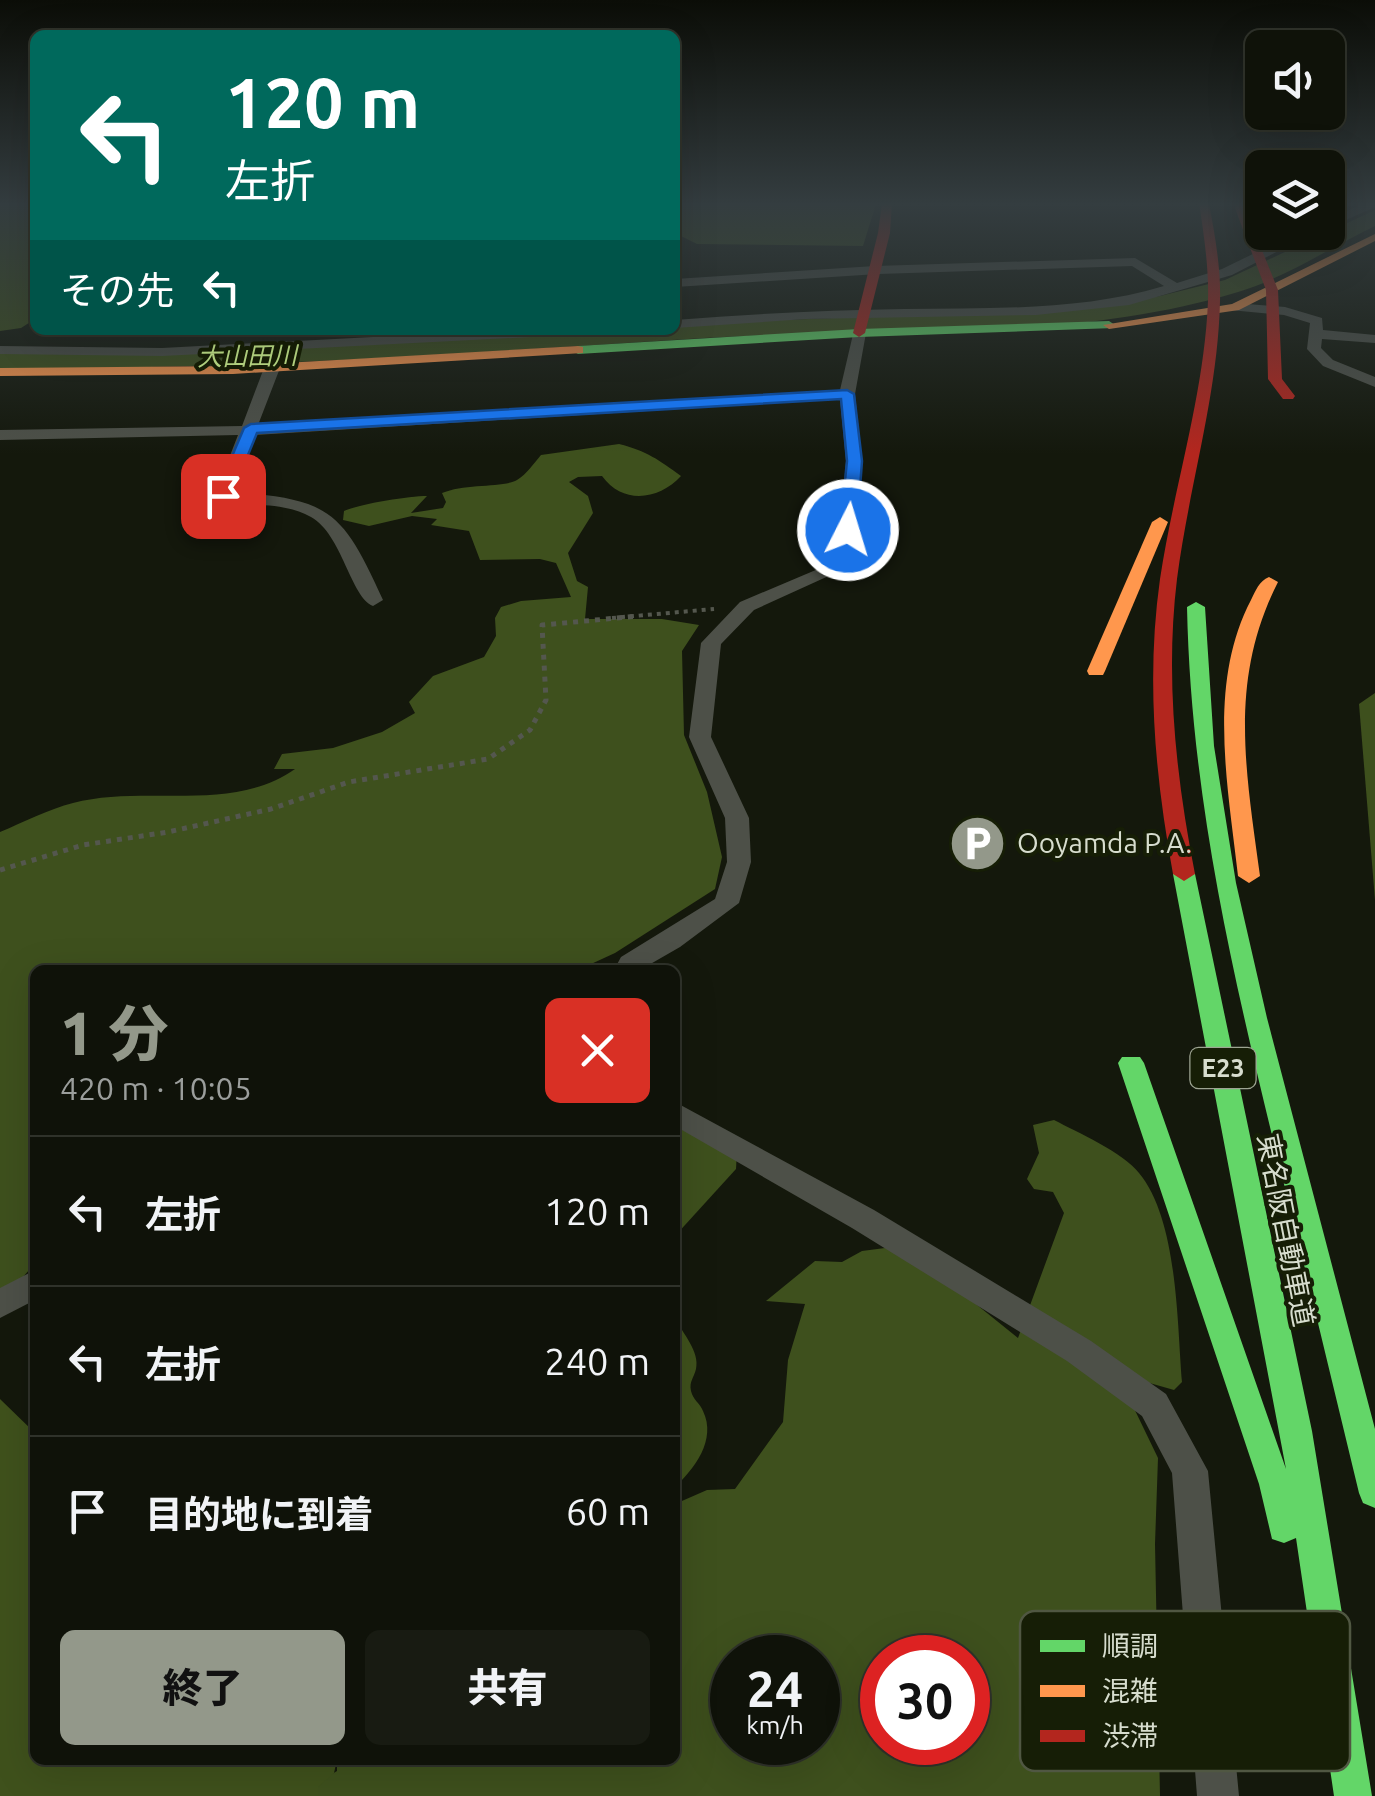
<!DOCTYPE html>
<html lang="ja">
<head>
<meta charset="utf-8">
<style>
	:root { --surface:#0f1209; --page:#181b12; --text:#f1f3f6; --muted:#9b9e9c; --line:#2f322a; --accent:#93988a }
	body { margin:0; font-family:Ubuntu,"Noto Sans JP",sans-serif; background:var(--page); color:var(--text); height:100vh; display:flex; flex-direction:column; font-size:38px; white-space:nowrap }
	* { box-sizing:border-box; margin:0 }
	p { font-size:32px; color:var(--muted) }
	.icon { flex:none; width:55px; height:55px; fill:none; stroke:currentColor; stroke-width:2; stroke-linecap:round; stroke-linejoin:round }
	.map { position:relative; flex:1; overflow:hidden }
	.details { position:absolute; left:30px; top:965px; width:650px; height:800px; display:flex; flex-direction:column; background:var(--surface); border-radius:15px; box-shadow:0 10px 40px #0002,0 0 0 2px var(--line) }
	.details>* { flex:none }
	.top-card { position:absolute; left:30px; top:30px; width:650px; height:305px; border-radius:15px; box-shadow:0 10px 40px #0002,0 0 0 2px var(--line); background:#00695c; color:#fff; overflow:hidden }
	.controls { position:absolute; left:1245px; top:30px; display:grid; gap:20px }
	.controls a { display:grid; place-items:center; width:100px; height:100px; border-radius:15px; background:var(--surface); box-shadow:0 10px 40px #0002,0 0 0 2px var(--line); font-size:50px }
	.speed { position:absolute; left:710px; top:1635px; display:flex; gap:20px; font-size:50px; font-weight:700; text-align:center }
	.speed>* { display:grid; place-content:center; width:130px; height:130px; border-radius:50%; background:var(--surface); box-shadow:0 10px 40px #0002,0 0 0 2px var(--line); line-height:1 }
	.speed small { font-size:25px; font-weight:400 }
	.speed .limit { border:15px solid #d22; background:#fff; color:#111 }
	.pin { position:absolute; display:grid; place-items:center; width:85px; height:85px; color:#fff; margin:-42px; border-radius:20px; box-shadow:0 5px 15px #0006 }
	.me { position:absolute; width:110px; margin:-55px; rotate:5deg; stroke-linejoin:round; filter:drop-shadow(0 0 8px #0008) }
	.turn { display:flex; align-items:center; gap:35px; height:210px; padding:0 30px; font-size:45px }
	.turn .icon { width:130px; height:130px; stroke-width:2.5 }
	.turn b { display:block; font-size:70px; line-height:85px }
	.then { display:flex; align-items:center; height:95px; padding:0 30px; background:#0003; gap:20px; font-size:38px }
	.round { display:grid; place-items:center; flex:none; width:105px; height:105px; border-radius:15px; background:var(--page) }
	.head { display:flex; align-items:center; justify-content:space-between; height:170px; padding:0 30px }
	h1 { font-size:60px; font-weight:800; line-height:75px; color:var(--accent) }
	.cta { display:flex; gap:20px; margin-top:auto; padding:20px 30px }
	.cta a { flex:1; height:115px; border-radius:15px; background:var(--accent); color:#111; font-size:40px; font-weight:800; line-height:115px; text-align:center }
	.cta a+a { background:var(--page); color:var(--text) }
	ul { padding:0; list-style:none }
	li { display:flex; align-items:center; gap:30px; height:150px; padding:0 30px; border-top:2px solid var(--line) }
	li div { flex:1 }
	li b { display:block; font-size:38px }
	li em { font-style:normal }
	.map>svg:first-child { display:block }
	.forest { fill:#3e501d; fill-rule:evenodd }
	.water { fill:#3f511c }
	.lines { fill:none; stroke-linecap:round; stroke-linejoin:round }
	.river { fill:#3f511c; fill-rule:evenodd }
	.path-far1 { stroke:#54574e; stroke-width:4; stroke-dasharray:4 5; stroke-linecap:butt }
	.path { stroke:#54574e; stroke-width:5; stroke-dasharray:5 6; stroke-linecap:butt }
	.street { fill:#4d5048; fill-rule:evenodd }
	.fast { fill:#63d668; fill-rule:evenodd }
	.slow { fill:#ff974d; fill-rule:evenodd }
	.jam { fill:#b3261e; fill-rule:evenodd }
	.route { fill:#1a73e8; stroke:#114b97; stroke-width:2.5 }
	.labels { text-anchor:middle; stroke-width:8; stroke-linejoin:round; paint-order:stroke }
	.far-water-label { font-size:25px; font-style:italic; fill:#b4d480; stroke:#161e06 }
	.shield { fill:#161e06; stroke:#9da492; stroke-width:2.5 }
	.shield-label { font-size:25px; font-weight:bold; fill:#d7ddce }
	.poi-label { font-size:28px; fill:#d7ddce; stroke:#161e06; text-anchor:start }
	.street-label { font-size:28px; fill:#d7ddce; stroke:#161e06 }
	.key { fill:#161e06; stroke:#505742; stroke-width:2.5 }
	.key-label { font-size:28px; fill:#d7ddce }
</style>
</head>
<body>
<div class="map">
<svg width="1375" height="1796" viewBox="0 0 1375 1796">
	<rect width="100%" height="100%" fill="#14180c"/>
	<!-- forest -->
	<g class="forest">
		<path d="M0,203h35v116l-14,9 -21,3z"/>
		<path d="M675,203h200l1,1 -13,42 -166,-2 -22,-11z"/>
		<path d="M619,444c28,7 40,16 62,32 -22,24 -58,29 -79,0l-24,1 -9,5 19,14 5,17 -25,40 9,28 11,6 -3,32h77l37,6 -17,26 2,84 23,57 15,65 -7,32 -100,64 -37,17h-543v293l-35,41v-472c24,-10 49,-23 73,-29 72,-19 158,11 222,-34h-21l8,-15 51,-6 49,-16 33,-19 -6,-11 24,-26 51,-19 12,-21 -1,-18 6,-11 20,-6 50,-4 -15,-34 -16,-4 -60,1 -11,-29 -38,-6 6,-6 -25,-3 -43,10 -26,-6 1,-9c16,-7 64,-15 83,-15l-16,17 32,-5 3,-6 -4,-9c23,-10 61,-5 75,-13 10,-6 17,-17 24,-25z"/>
		<path d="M1375,693v207l-16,-196z"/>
		<path d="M1054,1120c23,12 70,33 85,53 39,47 38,150 43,209l-8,8 -28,-8 -16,18 28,58 -3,86 5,252h-846l1,-12 22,-13v-11h338v-256l32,-14 28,-1 48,-67 5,-62 17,-56 -39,-3 49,-40 27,1 20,-11 23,-3 35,11 98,79 46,-125 -11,-21 -19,-3 -7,-10 12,-26 -6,-28zM732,1658h86v84h-86zM882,1658h86v84h-86z"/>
		<path d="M675,1127l62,24 -1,18 -61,67z"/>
	</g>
	<!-- water -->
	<g class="water">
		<path d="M675,1319c8,14 25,33 21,50 -2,9 -7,12 -5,22 2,9 9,12 12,20 14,29 -9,58 -28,76z"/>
		<path d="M0,1399l35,34v327h302l-3,13 -16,14v9h-318z"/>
	</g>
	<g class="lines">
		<!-- river -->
		<path class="river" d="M1375,210v16c-44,21 -90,52 -137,66 -172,52 -356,35 -534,46 -235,15 -469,32 -704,30v-16l275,-3 298,-19h102v-6l399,-15 86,-13 65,-16z"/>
		<!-- path-far1 -->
		<path class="path-far1" d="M612,618l102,-9"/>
		<!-- path -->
		<path class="path" d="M0,870l83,-25 85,-13 103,-23 78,-27 139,-23 42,-29 16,-30 -4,-75 97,-9"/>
		<!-- street -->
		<g class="street">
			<path d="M1364,203h11v4l-47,21v-8z"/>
			<path d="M1298,232h17l-83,43 -103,30 -93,10 -230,4 -131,9v-8c77,-6 153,-10 230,-11 87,-1 176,2 259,-23l-32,-20 -254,8 -203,13v-8l200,-13 260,-8 42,25 45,-14z"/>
			<path d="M1235,303l50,4 37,11 1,12 52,5v8l-53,-4 -1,9 12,12 42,17v10l-52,-21 -16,-17 3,-26 -26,-8 -54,-5 -2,-3z"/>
			<path d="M506,330h91l-7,4 -428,22 -162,-2v-8l162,2z"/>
			<path d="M854,330l12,3 -11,61 7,67 -7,103 -101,46 -33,34 -10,93 38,81 2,44 -12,41 -59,44 -40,23h-26l7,-13 94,-58 12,-37 -2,-44 -36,-81 12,-94 39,-41 97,-41 9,-100 -6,-62 -585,36 -22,57c98,7 110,20 150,108l-10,6c-22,-8 -31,-72 -62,-89 -28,-16 -63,-10 -94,-16l-3,-4 24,-62 -238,5v-10l242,-4 22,-58 8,-5 8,5 -22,57 582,-35z"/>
			<path d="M675,1102l199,108 217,131 75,53 42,77 31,325h-42l-25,-323 -30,-57 -75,-55 -215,-133 -177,-102z"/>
			<path d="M35,1270v30l-35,18v-30z"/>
		</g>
		<!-- fast -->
		<g class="fast">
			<path d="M1109,321l6,4 -1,3 -255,9 -281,17 -7,-4 7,-4 281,-17z"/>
			<path d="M1196,602l9,5 9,139 22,137 31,135 108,411v79l-12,-5 -4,-10c-27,-111 -53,-222 -81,-333 -45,-185 -87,-361 -91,-553z"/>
			<path d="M1184,867l11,7 117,557 60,365h-38l-38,-258 -12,5 -12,-4 -13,-55 -141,-421 4,-6h18l4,6 142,406 -113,-595z"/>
		</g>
		<!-- slow -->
		<g class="slow">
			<path d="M1375,234v7l-136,69 -130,19 -6,-4 129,-21z"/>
			<path d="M578,346l5,1v6l-350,21 -233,2v-8l233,-2z"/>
			<path d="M1160,517l8,5 -63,149 -2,4h-14l-2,-4 65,-149z"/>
			<path d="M1269,577l9,5c-50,98 -32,189 -18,294l-11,7 -11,-7c-10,-90 -31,-192 13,-276 5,-10 8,-19 18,-23z"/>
		</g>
		<!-- jam -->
		<g class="jam">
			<path d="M882,203h10l-2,30 -25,100 -6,4 -6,-4 25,-100z"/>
			<path d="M1199,203h10c6,33 12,65 11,98 -2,94 -31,185 -43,278 -12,99 -1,198 18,295l-11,7 -11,-7c-18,-98 -27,-196 -13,-295 14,-93 44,-183 48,-278 1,-33 -4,-65 -9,-98z"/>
			<path d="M1233,203h10l35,87 4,89 13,17 -2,3h-10l-15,-20 -2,-89z"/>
		</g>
	</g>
	<!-- sky -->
	<linearGradient id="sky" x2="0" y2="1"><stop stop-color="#0b0d07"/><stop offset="0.45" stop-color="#343d40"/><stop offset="1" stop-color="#343d40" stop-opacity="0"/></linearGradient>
	<rect width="1375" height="454" fill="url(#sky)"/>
	<!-- route -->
	<path class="route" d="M847,390l7,4 8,67 -5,69 -9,4 -8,-4 7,-69 -6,-62 -584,34 -26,63 -8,5 -8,-5 29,-68 7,-4z"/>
	<!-- icons -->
	<defs>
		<symbol id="parking-disc" viewBox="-11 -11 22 22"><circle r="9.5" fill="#93988a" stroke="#161e06"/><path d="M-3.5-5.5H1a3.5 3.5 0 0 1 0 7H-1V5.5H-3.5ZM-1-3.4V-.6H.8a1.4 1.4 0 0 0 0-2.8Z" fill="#fff"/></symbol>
	</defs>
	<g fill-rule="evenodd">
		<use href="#parking-disc" x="946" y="812" width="63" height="63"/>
	</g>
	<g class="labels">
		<!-- far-water labels -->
		<g class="far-water-label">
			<text transform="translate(247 356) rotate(-1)" y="9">大山田川</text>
		</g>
		<!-- shield labels -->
		<rect class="shield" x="1190.5" y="1048" width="65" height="40" rx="8"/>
		<g class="shield-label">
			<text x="1223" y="1077">E23</text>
		</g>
		<!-- poi labels -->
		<g class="poi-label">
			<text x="1017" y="853">Ooyamda P.A.</text>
		</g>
		<!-- street labels -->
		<g class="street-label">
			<text transform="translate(1286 1230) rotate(79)" y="10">東名阪自動車道</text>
		</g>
	</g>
	<!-- legend -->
	<rect x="1020" y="1611" width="330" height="160" rx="15" class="key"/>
	<rect x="1040" y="1640" width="45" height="12" fill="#63d668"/>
	<rect x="1040" y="1685" width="45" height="12" fill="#ff974d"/>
	<rect x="1040" y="1730" width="45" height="12" fill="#b3261e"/>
	<g class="key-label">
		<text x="1102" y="1656">順調</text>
		<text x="1102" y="1701">混雑</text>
		<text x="1102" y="1746">渋滞</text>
	</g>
</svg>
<div class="controls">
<a><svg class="icon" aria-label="sound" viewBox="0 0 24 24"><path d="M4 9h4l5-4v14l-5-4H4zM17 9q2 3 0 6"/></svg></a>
<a><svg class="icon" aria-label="layers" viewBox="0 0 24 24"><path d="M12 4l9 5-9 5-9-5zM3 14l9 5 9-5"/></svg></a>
</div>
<div class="speed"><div>24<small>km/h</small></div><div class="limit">30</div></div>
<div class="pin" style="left:223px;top:496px;background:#d93025"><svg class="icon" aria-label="arrive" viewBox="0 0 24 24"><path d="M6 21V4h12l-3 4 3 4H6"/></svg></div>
<svg class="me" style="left:848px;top:530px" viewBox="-20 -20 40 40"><circle r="17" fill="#1a73e8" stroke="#fff" stroke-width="3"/><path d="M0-11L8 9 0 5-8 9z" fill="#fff"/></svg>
<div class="top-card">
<div class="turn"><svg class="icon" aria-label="left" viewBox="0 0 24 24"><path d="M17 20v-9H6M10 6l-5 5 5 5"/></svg><div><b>120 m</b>左折</div></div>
<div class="then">その先<svg class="icon" aria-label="left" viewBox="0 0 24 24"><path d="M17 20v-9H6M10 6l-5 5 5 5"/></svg></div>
</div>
<section class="details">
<div class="head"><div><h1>1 分</h1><p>420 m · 10:05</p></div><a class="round" style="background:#d93025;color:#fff"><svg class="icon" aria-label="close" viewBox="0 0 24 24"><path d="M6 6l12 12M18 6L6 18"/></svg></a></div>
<ul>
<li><svg class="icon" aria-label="left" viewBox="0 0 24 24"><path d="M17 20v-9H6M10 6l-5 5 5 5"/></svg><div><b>左折</b></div><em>120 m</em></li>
<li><svg class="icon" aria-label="left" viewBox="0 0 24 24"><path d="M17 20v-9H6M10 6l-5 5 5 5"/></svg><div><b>左折</b></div><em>240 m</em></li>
<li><svg class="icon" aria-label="arrive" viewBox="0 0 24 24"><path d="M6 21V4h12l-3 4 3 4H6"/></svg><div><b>目的地に到着</b></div><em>60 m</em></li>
</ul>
<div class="cta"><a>終了</a><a>共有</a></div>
</section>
</div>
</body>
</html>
